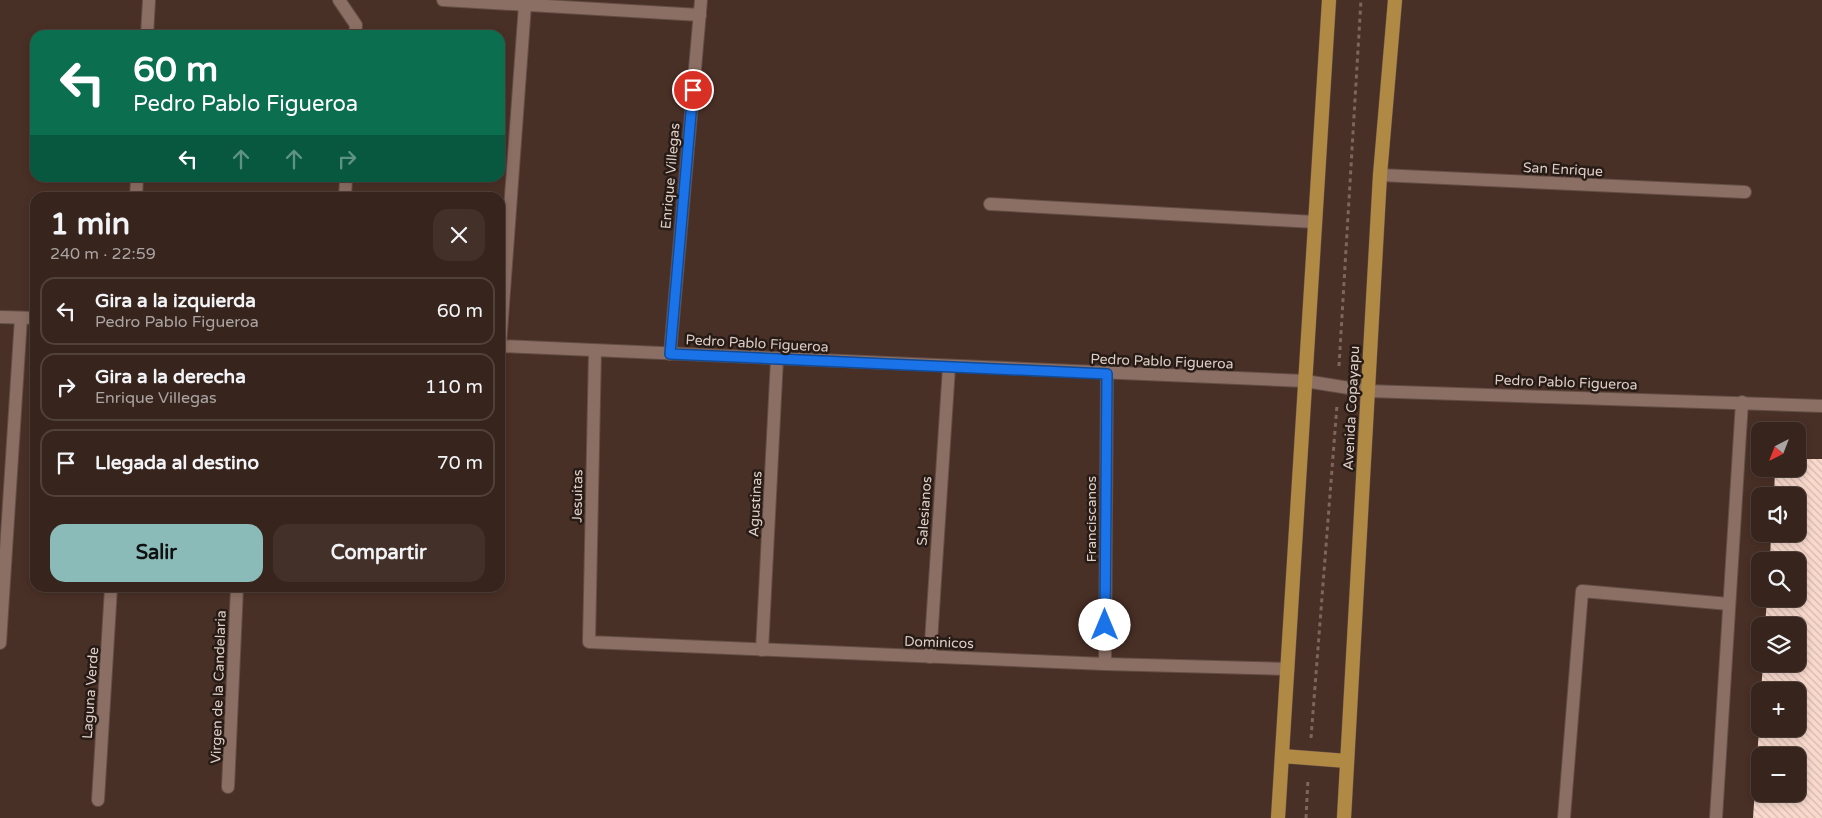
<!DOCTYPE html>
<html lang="es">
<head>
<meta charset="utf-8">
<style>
	:root { --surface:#37241c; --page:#423029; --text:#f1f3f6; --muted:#aaa4a3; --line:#51413b; --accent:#8bbbb9 }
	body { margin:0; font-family:"Varela Round",sans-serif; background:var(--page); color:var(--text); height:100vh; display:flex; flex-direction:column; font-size:19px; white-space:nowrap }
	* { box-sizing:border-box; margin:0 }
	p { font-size:16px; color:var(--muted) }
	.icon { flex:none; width:28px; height:28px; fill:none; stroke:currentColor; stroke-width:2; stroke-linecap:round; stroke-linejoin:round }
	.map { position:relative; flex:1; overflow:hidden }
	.panel { position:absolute; left:30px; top:192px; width:475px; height:400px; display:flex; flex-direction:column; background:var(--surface); border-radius:15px; box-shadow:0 2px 8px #0003,0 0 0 1px var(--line) }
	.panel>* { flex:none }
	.banner { position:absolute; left:30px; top:30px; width:475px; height:152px; border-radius:15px; box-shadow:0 2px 8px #0003,0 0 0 1px var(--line); background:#0b6e4f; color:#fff; overflow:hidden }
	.needle { width:32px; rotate:222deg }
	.fabs { position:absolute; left:1751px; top:422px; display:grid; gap:10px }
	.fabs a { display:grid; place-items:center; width:55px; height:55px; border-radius:10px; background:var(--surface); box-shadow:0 2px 8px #0003,0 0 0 1px var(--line); font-size:25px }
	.pin { position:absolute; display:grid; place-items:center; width:42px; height:42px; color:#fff; margin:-21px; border:2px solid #fff; border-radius:50%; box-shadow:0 1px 5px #0007 }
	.me { position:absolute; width:55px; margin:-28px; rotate:0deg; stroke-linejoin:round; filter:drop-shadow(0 0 4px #0008) }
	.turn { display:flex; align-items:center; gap:18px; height:105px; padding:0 20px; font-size:22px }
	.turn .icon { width:65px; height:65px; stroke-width:2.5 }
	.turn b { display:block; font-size:35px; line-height:42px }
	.lanes { display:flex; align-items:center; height:48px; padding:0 20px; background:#0003; justify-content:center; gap:25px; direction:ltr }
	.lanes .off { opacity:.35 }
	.round { display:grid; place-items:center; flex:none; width:52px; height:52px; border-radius:15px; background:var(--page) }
	.summary { display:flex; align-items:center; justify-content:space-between; height:85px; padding:0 20px }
	h1 { font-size:30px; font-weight:800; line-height:38px }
	.button { display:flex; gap:10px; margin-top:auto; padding:10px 20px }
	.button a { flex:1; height:58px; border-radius:15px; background:var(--accent); color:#111; font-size:20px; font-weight:800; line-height:58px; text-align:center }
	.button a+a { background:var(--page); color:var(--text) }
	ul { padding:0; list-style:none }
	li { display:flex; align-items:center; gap:15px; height:68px; margin:0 10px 8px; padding:0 10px; border:2px solid var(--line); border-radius:15px }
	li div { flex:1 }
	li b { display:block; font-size:19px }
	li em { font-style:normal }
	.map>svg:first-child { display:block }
	.building { fill:url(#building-back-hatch); fill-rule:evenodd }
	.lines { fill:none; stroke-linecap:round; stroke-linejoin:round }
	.service-casing { stroke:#634e46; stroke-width:14 }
	.minor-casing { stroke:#634e46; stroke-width:14 }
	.tertiary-casing { stroke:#634e46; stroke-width:14 }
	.trunk-casing { stroke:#634e46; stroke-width:15 }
	.path { stroke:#7c665d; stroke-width:3; stroke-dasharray:4 4; stroke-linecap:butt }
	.service { stroke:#8c6f64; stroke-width:12 }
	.minor { stroke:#8c6f64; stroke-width:12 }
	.tertiary { stroke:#8c6f64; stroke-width:12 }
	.trunk { stroke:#b08a44; stroke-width:14 }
	.route-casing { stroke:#114b97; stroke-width:12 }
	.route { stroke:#1a73e8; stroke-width:9 }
	.labels { text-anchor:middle; stroke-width:5; stroke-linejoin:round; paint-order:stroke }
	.street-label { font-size:14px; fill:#decec7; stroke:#271b16 }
</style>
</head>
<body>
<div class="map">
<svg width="1822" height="818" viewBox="0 0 1822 818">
	<defs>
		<pattern id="building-back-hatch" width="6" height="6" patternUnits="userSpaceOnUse" patternTransform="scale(1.25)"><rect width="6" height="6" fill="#f9d9cc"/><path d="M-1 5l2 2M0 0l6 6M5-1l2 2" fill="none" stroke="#d5baaf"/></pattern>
	</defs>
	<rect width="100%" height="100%" fill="#493026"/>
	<!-- building -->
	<path class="building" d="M1798,459h24v359h-69l6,-89h39v-38h-37l2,-27h35v-38h-33l2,-27h31v-38h-28l1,-27h27v-38h-24l1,-27h23zM1760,756h38v38h-38z"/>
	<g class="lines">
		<defs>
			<g id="service">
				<path d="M990,204l325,18"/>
				<path d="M1564,818l18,-227 147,13"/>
				<path d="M1716,818l26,-416"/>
			</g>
			<g id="minor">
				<path d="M339,0l17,25 -1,10"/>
				<path d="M443,0l257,15"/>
				<path d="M147,35l2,-35"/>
				<path d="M1380,175l365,17"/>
				<path d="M136,198l1,-20"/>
				<path d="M345,198l1,-20"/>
				<path d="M500,346l25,-341"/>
				<path d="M595,351l-6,291 516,22 183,5"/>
				<path d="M670,354l31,-354"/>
				<path d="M0,643l21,-325"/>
				<path d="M762,650l15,-291"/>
				<path d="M930,657l19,-290"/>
				<path d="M1105,664l2,-290"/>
				<path d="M228,787l9,-199"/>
				<path d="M98,800l13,-212"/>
			</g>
			<g id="tertiary">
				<path d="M0,317l35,1"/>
				<path d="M500,346l805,35 63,10 454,15"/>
			</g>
			<g id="trunk">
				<path d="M1282,756l65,5"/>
				<path d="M1278,818l51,-818"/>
				<path d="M1344,818l36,-643 15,-175"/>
			</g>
		</defs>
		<!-- service casing -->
		<use href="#service" class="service-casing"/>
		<!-- minor casing -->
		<use href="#minor" class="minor-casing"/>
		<!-- tertiary casing -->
		<use href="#tertiary" class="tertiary-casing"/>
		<!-- trunk casing -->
		<use href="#trunk" class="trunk-casing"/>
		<!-- path -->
		<g class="path">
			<path d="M1339,366l22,-366"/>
			<path d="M1311,738l26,-333"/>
			<path d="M1306,818l2,-39"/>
		</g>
		<!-- service -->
		<use href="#service" class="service"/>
		<!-- minor -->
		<use href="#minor" class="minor"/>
		<!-- tertiary -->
		<use href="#tertiary" class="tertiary"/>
		<!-- trunk -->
		<use href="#trunk" class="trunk"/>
	</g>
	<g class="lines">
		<defs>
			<path id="route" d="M693,90l-23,264 437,20 -2,251"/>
		</defs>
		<!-- route casing -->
		<use href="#route" class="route-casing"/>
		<!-- route -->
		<use href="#route" class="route"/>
	</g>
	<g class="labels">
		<!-- street labels -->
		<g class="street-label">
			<text transform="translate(1563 169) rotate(3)" y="5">San Enrique</text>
			<text transform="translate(670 176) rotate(-85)" y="5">Enrique Villegas</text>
			<text transform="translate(757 343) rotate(3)" y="5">Pedro Pablo Figueroa</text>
			<text transform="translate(1162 361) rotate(2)" y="5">Pedro Pablo Figueroa</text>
			<text transform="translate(1566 382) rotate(2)" y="5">Pedro Pablo Figueroa</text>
			<text transform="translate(1351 408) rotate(-87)" y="5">Avenida Copayapu</text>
			<text transform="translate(577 496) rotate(-89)" y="5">Jesuitas</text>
			<text transform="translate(755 504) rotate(-87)" y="5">Agustinas</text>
			<text transform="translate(924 511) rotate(-86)" y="5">Salesianos</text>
			<text transform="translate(1091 519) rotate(-90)" y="5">Franciscanos</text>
			<text transform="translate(939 642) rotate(2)" y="5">Dominicos</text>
			<text transform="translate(218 687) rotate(-88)" y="5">Virgen de la Candelaria</text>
			<text transform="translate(90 693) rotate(-86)" y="5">Laguna Verde</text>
		</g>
	</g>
</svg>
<div class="fabs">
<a><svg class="needle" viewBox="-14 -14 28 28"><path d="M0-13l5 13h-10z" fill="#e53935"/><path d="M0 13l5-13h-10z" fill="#aaa4a3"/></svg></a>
<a><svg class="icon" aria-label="sound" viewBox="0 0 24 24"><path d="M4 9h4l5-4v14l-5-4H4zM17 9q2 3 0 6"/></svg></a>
<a><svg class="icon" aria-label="search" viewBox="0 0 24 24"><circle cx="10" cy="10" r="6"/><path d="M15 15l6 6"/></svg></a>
<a><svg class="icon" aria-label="layers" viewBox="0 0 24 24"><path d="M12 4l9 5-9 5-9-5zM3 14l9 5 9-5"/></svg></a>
<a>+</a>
<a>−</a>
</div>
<div class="pin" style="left:693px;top:90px;background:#d93025"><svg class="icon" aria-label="arrive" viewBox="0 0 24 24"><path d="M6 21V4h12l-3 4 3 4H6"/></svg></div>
<svg class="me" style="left:1105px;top:625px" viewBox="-20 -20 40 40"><circle r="19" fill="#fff"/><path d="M0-13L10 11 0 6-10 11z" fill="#1a73e8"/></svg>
<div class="banner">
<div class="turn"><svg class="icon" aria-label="left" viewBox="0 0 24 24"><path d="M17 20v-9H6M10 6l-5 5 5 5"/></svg><div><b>60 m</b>Pedro Pablo Figueroa</div></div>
<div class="lanes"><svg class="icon" aria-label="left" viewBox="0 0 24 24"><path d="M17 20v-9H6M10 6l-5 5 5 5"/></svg><svg class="icon off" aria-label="ahead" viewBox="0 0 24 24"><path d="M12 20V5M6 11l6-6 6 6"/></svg><svg class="icon off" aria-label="ahead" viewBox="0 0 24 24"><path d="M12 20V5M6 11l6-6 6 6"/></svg><svg class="icon off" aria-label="right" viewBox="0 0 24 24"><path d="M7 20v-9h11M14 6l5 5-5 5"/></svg></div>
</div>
<section class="panel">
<div class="summary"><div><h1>1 min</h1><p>240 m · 22:59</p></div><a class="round"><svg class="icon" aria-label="close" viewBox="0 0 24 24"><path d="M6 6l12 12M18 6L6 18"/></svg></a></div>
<ul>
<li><svg class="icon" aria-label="left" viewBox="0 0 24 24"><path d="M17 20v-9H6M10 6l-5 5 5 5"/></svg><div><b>Gira a la izquierda</b><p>Pedro Pablo Figueroa</p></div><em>60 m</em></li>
<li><svg class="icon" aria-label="right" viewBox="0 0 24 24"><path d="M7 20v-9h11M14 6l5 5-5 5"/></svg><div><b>Gira a la derecha</b><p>Enrique Villegas</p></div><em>110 m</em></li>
<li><svg class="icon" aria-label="arrive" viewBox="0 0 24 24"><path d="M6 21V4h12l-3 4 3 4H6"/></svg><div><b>Llegada al destino</b></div><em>70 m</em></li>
</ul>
<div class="button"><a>Salir</a><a>Compartir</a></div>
</section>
</div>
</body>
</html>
